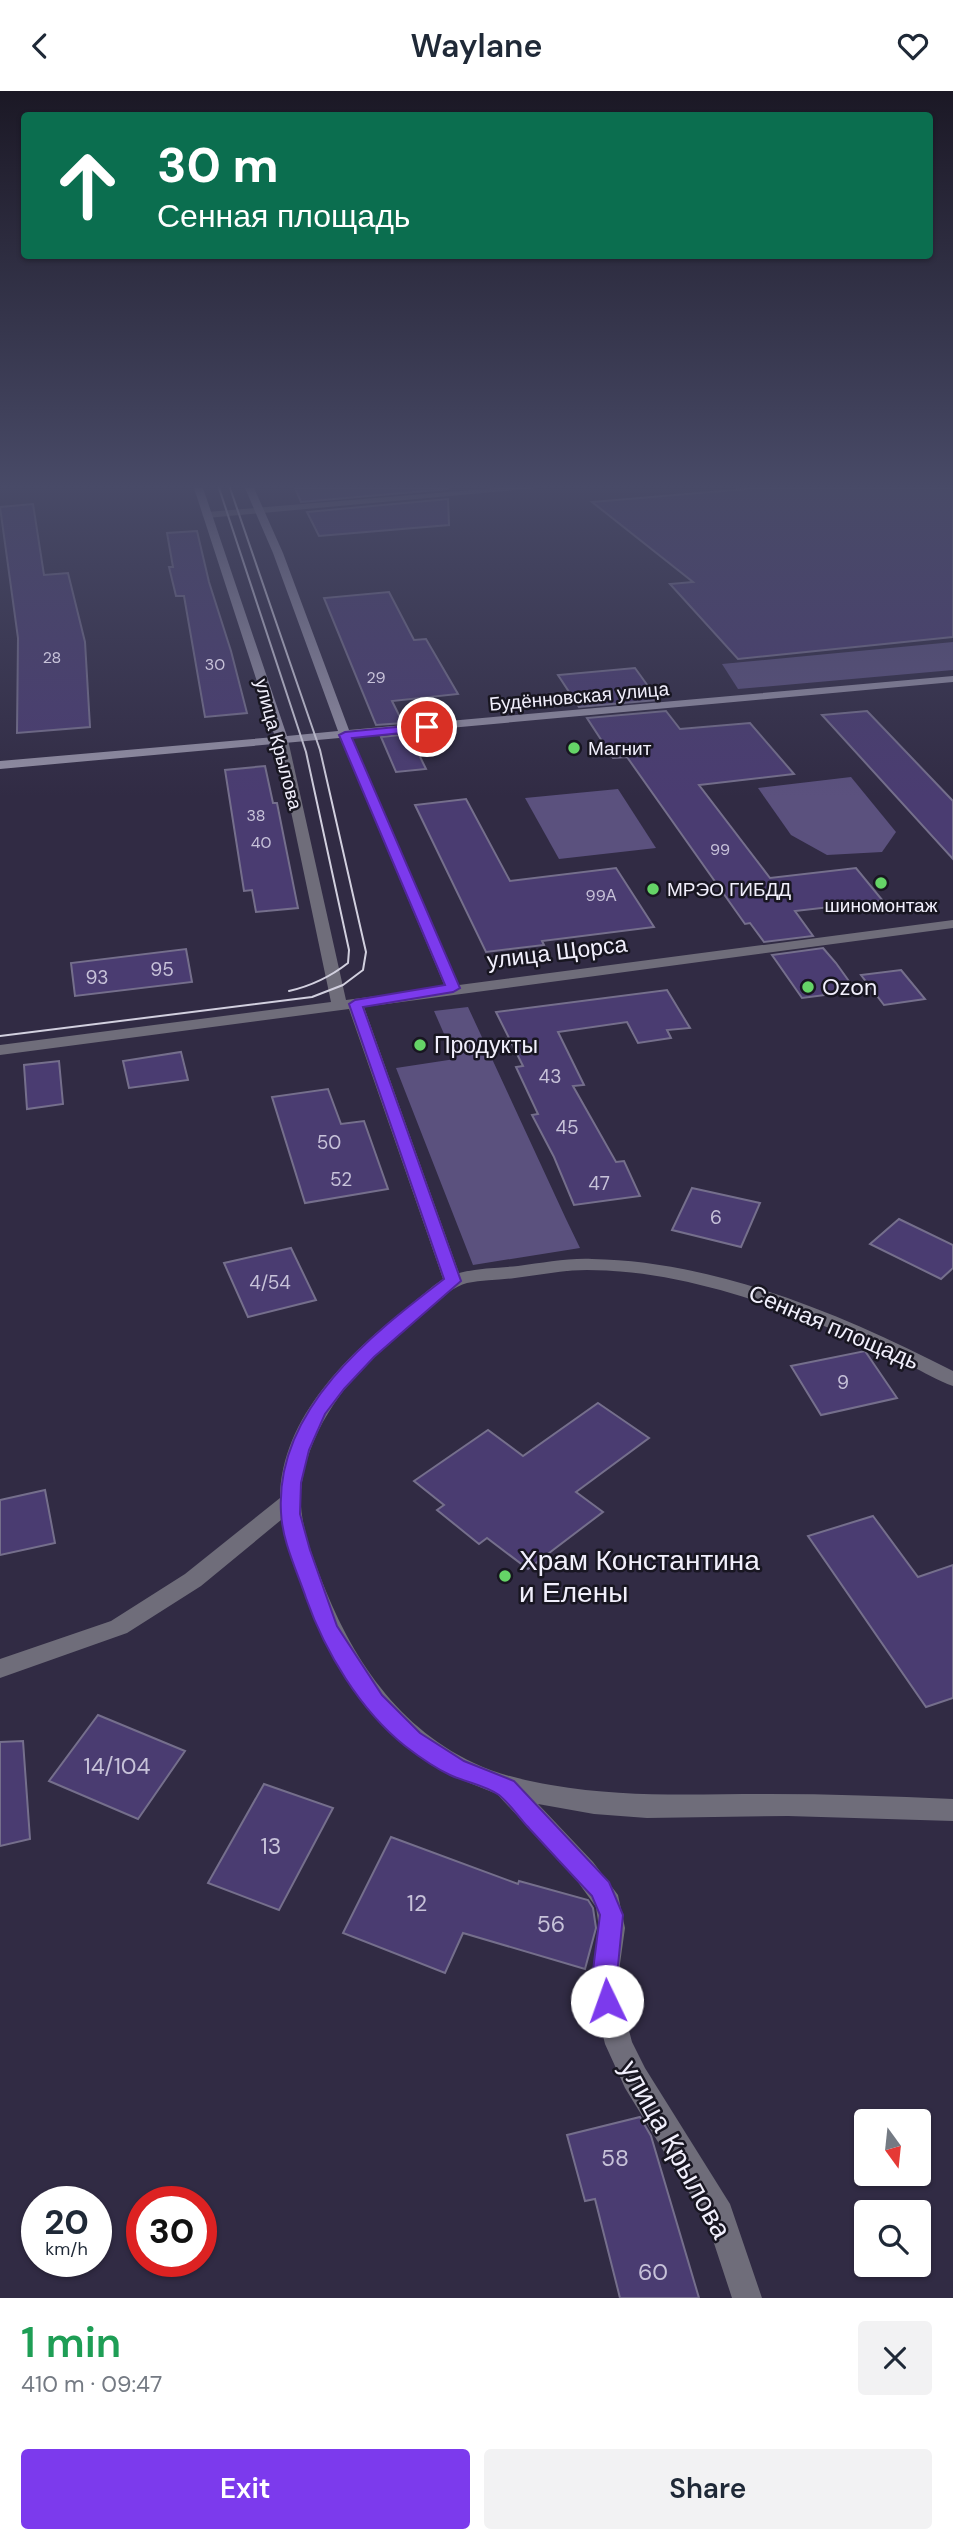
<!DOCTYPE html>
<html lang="en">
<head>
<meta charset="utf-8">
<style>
	:root { --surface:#fff; --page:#f2f2f3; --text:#1f2937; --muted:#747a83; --accent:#7c3aed }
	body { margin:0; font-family:"DM Sans",sans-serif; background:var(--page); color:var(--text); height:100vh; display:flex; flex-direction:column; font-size:26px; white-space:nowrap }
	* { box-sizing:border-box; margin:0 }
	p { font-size:23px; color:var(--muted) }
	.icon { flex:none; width:38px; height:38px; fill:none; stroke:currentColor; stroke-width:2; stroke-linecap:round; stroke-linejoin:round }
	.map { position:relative; height:2207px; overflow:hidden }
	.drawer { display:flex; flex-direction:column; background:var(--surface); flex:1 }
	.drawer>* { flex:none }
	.hud { position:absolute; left:21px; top:21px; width:912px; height:147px; border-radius:7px; box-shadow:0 2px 5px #0004; background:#0b6e4f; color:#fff; overflow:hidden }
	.needle { width:46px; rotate:165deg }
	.fabs { position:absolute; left:854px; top:2018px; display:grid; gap:14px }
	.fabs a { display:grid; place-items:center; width:77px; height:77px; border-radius:7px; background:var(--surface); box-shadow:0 2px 5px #0004; font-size:35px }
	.speed { position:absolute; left:21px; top:2095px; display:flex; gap:14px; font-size:35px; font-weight:700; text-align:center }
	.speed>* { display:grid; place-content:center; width:91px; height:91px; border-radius:50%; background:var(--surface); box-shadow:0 2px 5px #0004; line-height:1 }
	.speed small { font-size:18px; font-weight:400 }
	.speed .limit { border:10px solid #d22; background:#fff; color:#111 }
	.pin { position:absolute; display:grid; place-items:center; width:60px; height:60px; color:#fff; margin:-30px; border:4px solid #fff; border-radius:50%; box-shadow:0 2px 7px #0007 }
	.me { position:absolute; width:77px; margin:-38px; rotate:357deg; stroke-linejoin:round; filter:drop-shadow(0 0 5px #0008) }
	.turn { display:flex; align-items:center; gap:24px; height:147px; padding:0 21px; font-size:32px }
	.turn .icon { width:91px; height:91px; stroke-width:2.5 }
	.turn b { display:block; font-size:49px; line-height:60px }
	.round { display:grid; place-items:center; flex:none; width:74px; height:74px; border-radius:7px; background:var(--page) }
	.head { display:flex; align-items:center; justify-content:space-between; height:119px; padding:0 21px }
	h1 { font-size:42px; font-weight:600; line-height:52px; color:#1e9e55 }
	.primary-button { display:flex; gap:14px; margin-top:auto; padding:14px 21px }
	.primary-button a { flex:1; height:80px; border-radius:7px; background:var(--accent); color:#fff; font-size:28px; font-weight:600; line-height:80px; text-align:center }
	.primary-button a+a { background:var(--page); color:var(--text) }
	header { display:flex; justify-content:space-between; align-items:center; height:91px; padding:0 21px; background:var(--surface); font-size:32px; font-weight:600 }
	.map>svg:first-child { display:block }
	.green { fill:#5b517e }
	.building { fill:#4a3c71; stroke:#756f8c; stroke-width:2 }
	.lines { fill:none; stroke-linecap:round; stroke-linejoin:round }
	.street { fill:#6f6d7a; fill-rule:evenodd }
	.secondary { fill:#938fa4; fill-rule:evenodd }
	.tram { stroke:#d2d0df; stroke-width:2 }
	.route { fill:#7c3aed; stroke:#51269a; stroke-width:2 }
	.poi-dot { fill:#65d467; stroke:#181621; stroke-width:2.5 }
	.labels { text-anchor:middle; stroke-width:5; stroke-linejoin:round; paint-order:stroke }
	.far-number-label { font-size:16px; fill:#c7c2d9 }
	.far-street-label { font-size:19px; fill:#f1effc; stroke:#181621 }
	.far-poi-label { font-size:19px; fill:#f1effc; stroke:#181621; text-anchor:start }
	.number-label { font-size:19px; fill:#c7c2d9 }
	.street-label { font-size:23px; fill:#f1effc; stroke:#181621 }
	.poi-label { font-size:23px; fill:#f1effc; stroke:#181621; text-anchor:start }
	.near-number-label { font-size:23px; fill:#c7c2d9 }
	.near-poi-label { font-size:28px; fill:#f1effc; stroke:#181621; text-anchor:start }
	.near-street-label { font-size:28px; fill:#f1effc; stroke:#181621 }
</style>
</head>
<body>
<header><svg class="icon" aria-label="back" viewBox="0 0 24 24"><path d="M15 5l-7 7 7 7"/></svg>Waylane<svg class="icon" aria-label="heart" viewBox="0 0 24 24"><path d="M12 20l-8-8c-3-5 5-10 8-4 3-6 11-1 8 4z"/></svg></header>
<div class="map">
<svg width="953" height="2207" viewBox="0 0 953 2207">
	<rect width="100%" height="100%" fill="#312b44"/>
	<!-- green -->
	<g class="green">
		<path d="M953,551v28l-215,19 -16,-25z"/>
		<path d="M851,686l45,55 -14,20 -55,3 -36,-20 -33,-47z"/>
		<path d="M618,698l38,59 -97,11 -34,-61z"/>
		<path d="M468,916l98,212 14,29 -107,17 -77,-197 59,-9 -21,-48z"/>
	</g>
	<!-- building -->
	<g class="building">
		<path d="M295,397h153v1l-147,13z"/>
		<path d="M758,397h195v149l-215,22 -68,-75 23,-2 -101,-80z"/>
		<path d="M448,408l1,26 -130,11 -12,-24z"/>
		<path d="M33,413l11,71 24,-2 17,69 5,85 -73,6 1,-95 -18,-131z"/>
		<path d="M197,440l12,51 22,69 16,62 -42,4 -21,-121h-8l-7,-29h4l-6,-34z"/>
		<path d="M389,501l25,48 12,-1 32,55 -66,7 11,22 -27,2 -52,-127z"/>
		<path d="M635,577l23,32 -79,7 -21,-32z"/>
		<path d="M666,620l14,18 70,-6 44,51 -95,11 71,93 86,-10 27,33 -88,10 18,25 -49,6 -14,-19 -5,1 -118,-167 -14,1 -26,-40z"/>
		<path d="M867,620l86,90v58l-131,-144z"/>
		<path d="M409,643l17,35 -30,3 -15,-35z"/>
		<path d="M265,675l8,37h4l21,105 -42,4 -4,-22 -8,1 -19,-121z"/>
		<path d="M466,708l44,82 106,-13 38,59 -112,14 2,4 -58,7 -71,-147z"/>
		<path d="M823,857l13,15 20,28 -54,7 -30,-43z"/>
		<path d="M186,858l6,33 -117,14 -4,-33z"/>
		<path d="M901,879l24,29 -41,6 -23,-30z"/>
		<path d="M667,899l23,38 -23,2 4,8 -33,5 -11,-21 -69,10 26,53 -11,1 43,76 8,-1 16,35 -66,9 -20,-48 -22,-42 6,-1 -22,-47 7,-1 -27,-54z"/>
		<path d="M181,961l7,28 -59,8 -6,-27z"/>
		<path d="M59,970l4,43 -36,5 -3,-44z"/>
		<path d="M328,998l13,35 23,-3 24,68 -83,14 -33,-106z"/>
		<path d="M692,1097l68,15 -19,44 -69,-17z"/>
		<path d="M899,1128l54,26v23l-12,11 -71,-35z"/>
		<path d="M291,1157l25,52 -68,17 -24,-54z"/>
		<path d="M865,1260l32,47 -76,17 -30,-49z"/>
		<path d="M598,1312l51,35 -73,54 27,20 -75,57 -41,-31 -8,6 -42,-34 7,-5 -30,-24 74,-51 35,26z"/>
		<path d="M45,1399l10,53 -55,12v-55z"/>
		<path d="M873,1425l45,61 35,-12v133l-27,9 -118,-171z"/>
		<path d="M98,1624l87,36 -47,68 -89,-38z"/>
		<path d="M23,1650l7,98 -30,7v-104z"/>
		<path d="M264,1693l69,24 -54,102 -71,-27z"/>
		<path d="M391,1746l127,47 1,-3 69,19 5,8 3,20 -11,41 -122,-36 -18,40 -102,-40z"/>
		<path d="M640,2026l11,19 48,162h-79l-25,-99 -10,2 -18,-66z"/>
	</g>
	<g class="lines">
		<!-- street -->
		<g class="street">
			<path d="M497,397h40l-330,30 -5,-3 5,-3z"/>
			<path d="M345,640l6,4 108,250 494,-65v8l-589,79 95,266c19,-5 39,-5 59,-7 25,-3 49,-8 74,-7 124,2 252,56 361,112v15c-15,-5 -29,-14 -44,-21 -24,-12 -48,-23 -73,-34 -76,-32 -165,-61 -249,-61 -24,0 -48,5 -72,8 -16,2 -32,2 -48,5 -24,7 -57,41 -77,58 -41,37 -79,84 -88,141 -5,29 5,59 15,86 30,82 75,156 157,195 25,12 50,17 77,22 76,13 140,9 217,9 61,0 123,2 185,5v22l-165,-5 -141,2 -53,-4 -56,-10 55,58 25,33 7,33 -8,57 15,57 13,26 85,136 32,94h-30l-25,-76 -82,-134 -20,-44 -14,-59 8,-57 -3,-21 -21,-29 -78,-84 -40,-16 -33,-19 -29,-22 -25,-26 -22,-29 -22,-39 -30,-72 -15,-51 -80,66 -74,47 -127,45v-19l111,-38 74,-47 95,-76c1,-81 70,-146 129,-192 11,-9 22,-19 34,-27l-94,-270 -349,46v-10l331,-43 -55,-262 6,-4 6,4 58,260 99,-13 -106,-252z"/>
		</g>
		<!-- secondary -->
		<path class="secondary" d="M194,397h9l84,248 51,-5 -65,-178 -28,-65h9l29,65 66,177 604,-54v6l-953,87v-8l275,-24z"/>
		<!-- tram -->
		<g class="tram">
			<path d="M219,397l87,264 43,198 -1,13c-18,14 -37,23 -59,28"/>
			<path d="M0,945l312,-39 31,-12 20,-15 3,-18 -46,-202 -90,-262"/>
		</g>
	</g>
	<!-- sky -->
	<linearGradient id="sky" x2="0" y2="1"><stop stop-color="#1b1825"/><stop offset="0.56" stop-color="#484a67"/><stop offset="1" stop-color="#484a67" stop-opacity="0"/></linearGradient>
	<rect width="953" height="706" fill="url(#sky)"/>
	<!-- route -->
	<path class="route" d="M427,633l5,3 -1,3 -79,8 108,250 -7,4 -90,15 98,274 -87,76 -30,32 -19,25 -16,36 -8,33 -1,31 10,36 27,76 45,69 38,38 44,28 50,20 95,101 14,33 -7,71 3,15 -4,8 -8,3 -9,-3 -7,-23 9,-71 -8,-19c-22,-23 -43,-46 -65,-70 -9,-10 -18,-23 -28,-31 -14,-10 -34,-13 -49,-20 -15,-7 -32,-19 -45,-29 -45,-36 -80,-94 -99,-148 -9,-27 -24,-57 -25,-86 -6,-103 90,-177 163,-233l-95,-275 6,-4 90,-15 -106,-250 6,-3z"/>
	<!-- markers -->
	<g class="poi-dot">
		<circle cx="574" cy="657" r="7"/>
		<circle cx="881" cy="792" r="7"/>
		<circle cx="653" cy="798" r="7"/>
		<circle cx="808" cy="896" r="7"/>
		<circle cx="420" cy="954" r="7"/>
		<circle cx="505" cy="1485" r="7"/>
	</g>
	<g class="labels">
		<!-- far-number labels -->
		<g class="far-number-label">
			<text x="52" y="572">28</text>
			<text x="215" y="579">30</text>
			<text x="376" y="592">29</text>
			<text x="256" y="730">38</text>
			<text x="261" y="757">40</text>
			<text x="720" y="764">99</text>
			<text x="601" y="810">99А</text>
		</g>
		<!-- far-street labels -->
		<g class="far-street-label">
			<text transform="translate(579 605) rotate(-5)" y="7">Будённовская улица</text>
			<text transform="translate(279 653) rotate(75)" y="7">улица Крылова</text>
		</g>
		<!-- far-poi labels -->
		<g class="far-poi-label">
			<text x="588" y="664">Магнит</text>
			<text x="667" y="805">МРЭО ГИБДД</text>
			<text x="881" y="821" text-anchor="middle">шиномонтаж</text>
		</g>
		<!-- number labels -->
		<g class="number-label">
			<text x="162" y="885">95</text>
			<text x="97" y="893">93</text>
			<text x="550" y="992">43</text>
			<text x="567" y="1043">45</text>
			<text x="329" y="1058">50</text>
			<text x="341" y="1095">52</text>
			<text x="599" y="1099">47</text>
			<text x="716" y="1133">6</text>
			<text x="270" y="1198">4/54</text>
			<text x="843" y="1298">9</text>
		</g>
		<!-- street labels -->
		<g class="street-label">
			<text transform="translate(557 861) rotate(-7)" y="8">улица Щорса</text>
			<text transform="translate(834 1236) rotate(23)" y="8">Сенная площадь</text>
		</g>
		<!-- poi labels -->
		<g class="poi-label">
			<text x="822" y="904">Ozon</text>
			<text x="434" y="962">Продукты</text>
		</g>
		<!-- near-number labels -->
		<g class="near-number-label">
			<text x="117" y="1683">14/104</text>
			<text x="271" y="1763">13</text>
			<text x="417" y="1820">12</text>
			<text x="551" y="1841">56</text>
			<text x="615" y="2075">58</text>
			<text x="653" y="2189">60</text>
		</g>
		<!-- near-poi labels -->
		<g class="near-poi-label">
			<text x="519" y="1479">Храм Константина<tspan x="519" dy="32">и Елены</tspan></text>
		</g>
		<!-- near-street labels -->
		<g class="near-street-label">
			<text transform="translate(676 2058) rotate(61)" y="10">улица Крылова</text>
		</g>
	</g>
</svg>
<div class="fabs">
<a><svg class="needle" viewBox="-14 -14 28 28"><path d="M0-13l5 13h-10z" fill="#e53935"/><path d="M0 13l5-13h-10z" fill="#747a83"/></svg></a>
<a><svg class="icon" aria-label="search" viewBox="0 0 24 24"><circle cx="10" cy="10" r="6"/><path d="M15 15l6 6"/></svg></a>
</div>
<div class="speed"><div>20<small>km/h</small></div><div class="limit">30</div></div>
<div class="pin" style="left:427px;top:636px;background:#d93025"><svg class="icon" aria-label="arrive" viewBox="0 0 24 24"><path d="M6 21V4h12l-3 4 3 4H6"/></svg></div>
<svg class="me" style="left:607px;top:1910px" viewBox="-20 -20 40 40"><circle r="19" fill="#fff"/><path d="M0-13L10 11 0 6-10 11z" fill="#7c3aed"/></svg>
<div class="hud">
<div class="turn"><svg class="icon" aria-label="ahead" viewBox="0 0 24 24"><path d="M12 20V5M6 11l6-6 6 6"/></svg><div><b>30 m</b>Сенная площадь</div></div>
</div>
</div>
<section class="drawer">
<div class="head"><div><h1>1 min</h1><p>410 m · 09:47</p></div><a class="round"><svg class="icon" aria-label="close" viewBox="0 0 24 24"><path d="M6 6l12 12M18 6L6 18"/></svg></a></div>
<div class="primary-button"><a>Exit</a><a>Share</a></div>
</section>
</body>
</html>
